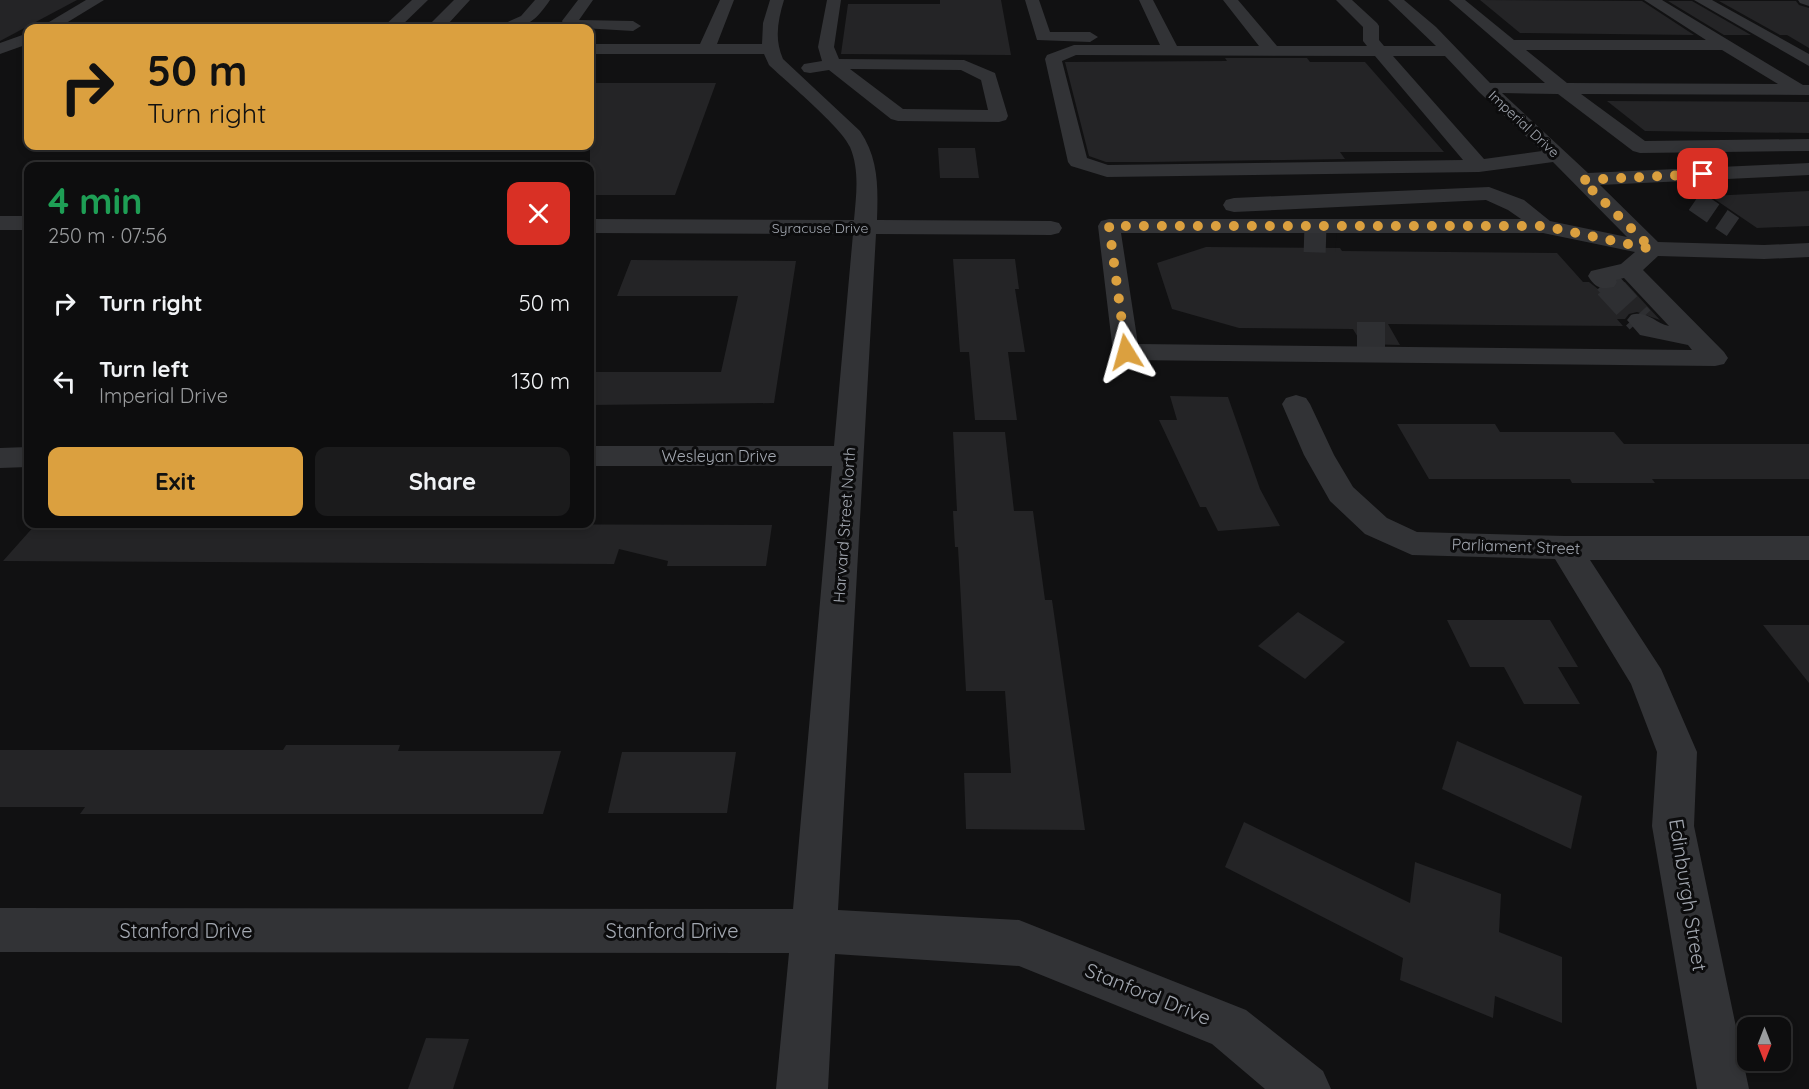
<!DOCTYPE html>
<html lang="en">
<head>
<meta charset="utf-8">
<style>
	:root { --surface:#0d0d0e; --page:#1b1b1c; --text:#f1f3f6; --muted:#9a9c9e; --line:#2d2d2e; --accent:#dba03f }
	body { margin:0; font-family:Quicksand,sans-serif; background:var(--page); color:var(--text); height:100vh; display:flex; flex-direction:column; font-size:22px; white-space:nowrap }
	* { box-sizing:border-box; margin:0 }
	p { font-size:20px; color:var(--muted) }
	.icon { flex:none; width:33px; height:33px; fill:none; stroke:currentColor; stroke-width:2; stroke-linecap:round; stroke-linejoin:round }
	.map { position:relative; flex:1; overflow:hidden }
	.panel { position:absolute; left:24px; top:162px; width:570px; height:366px; display:flex; flex-direction:column; background:var(--surface); border-radius:12px; box-shadow:0 3px 9px #0003,0 0 0 2px var(--line) }
	.panel>* { flex:none }
	.banner { position:absolute; left:24px; top:24px; width:570px; height:126px; border-radius:12px; box-shadow:0 3px 9px #0003,0 0 0 2px var(--line); background:#dba03f; color:#111; overflow:hidden }
	.needle { width:39px; rotate:180deg }
	.tools { position:absolute; left:1737px; top:1017px; display:grid; gap:12px }
	.tools a { display:grid; place-items:center; width:54px; height:54px; border-radius:12px; background:var(--surface); box-shadow:0 3px 9px #0003,0 0 0 2px var(--line); font-size:30px }
	.pin { position:absolute; display:grid; place-items:center; width:51px; height:51px; color:#fff; margin:-26px; border-radius:12px; box-shadow:0 3px 9px #0006 }
	.me { position:absolute; width:66px; margin:-33px; rotate:352deg; stroke-linejoin:round; filter:drop-shadow(0 0 4px #0008) }
	.turn { display:flex; align-items:center; gap:21px; height:126px; padding:0 24px; font-size:27px }
	.turn .icon { width:78px; height:78px; stroke-width:2.5 }
	.turn b { display:block; font-size:42px; line-height:51px }
	.round { display:grid; place-items:center; flex:none; width:63px; height:63px; border-radius:12px; background:var(--page) }
	.overview { display:flex; align-items:center; justify-content:space-between; height:102px; padding:0 24px }
	h1 { font-size:36px; font-weight:700; line-height:45px; color:#1e9e55 }
	.cta { display:flex; gap:12px; margin-top:auto; padding:12px 24px }
	.cta a { flex:1; height:69px; border-radius:12px; background:var(--accent); color:#111; font-size:24px; font-weight:700; line-height:69px; text-align:center }
	.cta a+a { background:var(--page); color:var(--text) }
	ul { padding:0; list-style:none }
	li { display:flex; align-items:center; gap:18px; height:78px; padding:0 24px }
	li div { flex:1 }
	li b { display:block; font-size:22px }
	li em { font-style:normal }
	.map>svg:first-child { display:block }
	.building { fill:#242426 }
	.lines { fill:none; stroke-linecap:round; stroke-linejoin:round }
	.minor-tunnel-far1 { stroke:#2e2f32; stroke-width:22; stroke-dasharray:22 10; stroke-linecap:butt }
	.minor-tunnel { stroke:#2e2f32; stroke-width:28; stroke-dasharray:28 14; stroke-linecap:butt }
	.minor { fill:#323336; fill-rule:evenodd }
	.route { stroke:#dba03f; stroke-width:10; stroke-dasharray:0 18 }
	.labels { text-anchor:middle; stroke-width:6; stroke-linejoin:round; paint-order:stroke }
	.far-street-label { font-size:14px; fill:#a3a8b1; stroke:#0c0c0d }
	.street-label { font-size:16px; fill:#a3a8b1; stroke:#0c0c0d }
	.near-street-label { font-size:20px; fill:#a3a8b1; stroke:#0c0c0d }
</style>
</head>
<body>
<div class="map">
<svg width="1809" height="1089" viewBox="0 0 1809 1089">
	<rect width="100%" height="100%" fill="#111112"/>
	<!-- building -->
	<g class="building">
		<path d="M0,0h77l-77,41z"/>
		<path d="M940,0h61l10,55 -170,-1 7,-50h92z"/>
		<path d="M1480,0l162,1 52,34 -174,-2z"/>
		<path d="M1668,1h24l59,34h-27z"/>
		<path d="M1719,1h77l3,4 10,3v40l-22,-13h-7z"/>
		<path d="M1225,58h82l3,4h55l79,90h-104l5,7 -195,3h-44l-17,-6 -24,-94 162,-1z"/>
		<path d="M590,83h126l-41,112h-85z"/>
		<path d="M1607,101l202,1v31l-164,-2z"/>
		<path d="M938,148h37l4,30h-39z"/>
		<path d="M1809,191v35l-52,2 -47,-32z"/>
		<path d="M1206,247l134,1 2,3 215,2 26,29h6l9,7h16l5,-7h6l35,38 -23,-8 -8,2 -4,5h-8l6,7 -235,-2 12,21 -38,-1 -9,-15 -114,-1 -67,-19 -15,-46z"/>
		<path d="M953,259h62l4,30h-4l10,63h-17l9,68h-42l-6,-68h-9z"/>
		<path d="M631,260l165,1 -22,142 -184,2v-33h131l17,-76h-121z"/>
		<path d="M1170,396l58,1 32,92 20,37 -62,5 -12,-24h-6l-41,-87h18z"/>
		<path d="M1397,424h98l5,8h114l10,12h185v35h-157l3,4h-83l-2,-4h-141z"/>
		<path d="M953,432h52l9,79h19l12,89h7l33,230 -119,-1 -2,-56h47l-6,-82h-39l-8,-144h-3l-2,-36h4z"/>
		<path d="M36,524h343l393,1 -6,41h-99l1,-5 -49,-12 -5,15 -611,-3z"/>
		<path d="M1298,612l47,30 -40,37 -47,-33z"/>
		<path d="M1447,620h103l28,47h-20l22,37h-56l-20,-37h-34z"/>
		<path d="M1763,625h46v58z"/>
		<path d="M1457,741l125,55 -11,53 -129,-60z"/>
		<path d="M286,745h114l-2,6h163l-18,63h-463l5,-7h-85v-57h283z"/>
		<path d="M622,752h114l-9,61h-119z"/>
		<path d="M1244,822l166,81 5,-41 86,32 -2,38 63,25v66l-67,-27 -2,22 -93,-38 3,-22 -178,-91z"/>
		<path d="M426,1038l43,1 -16,50h-45z"/>
	</g>
	<g class="lines">
		<!-- minor-tunnel-far1 -->
		<g class="minor-tunnel-far1">
			<path d="M1695,201l38,26"/>
			<path d="M1304,241l32,1"/>
			<path d="M1605,282l5,5"/>
		</g>
		<!-- minor-tunnel -->
		<g class="minor-tunnel">
			<path d="M1608,285l32,35"/>
			<path d="M1357,336h38"/>
		</g>
		<!-- minor -->
		<g class="minor">
			<path d="M86,0h18l-46,28h-19z"/>
			<path d="M412,0h16l-29,28h-17z"/>
			<path d="M454,0h16l-22,24 3,4h-19l-2,-3 2,-3z"/>
			<path d="M535,0h15c-16,23 -23,28 -51,28l2,-3 20,-9z"/>
			<path d="M578,0h15l-14,20 54,1 8,5 -8,5 -68,-4 -3,-6z"/>
			<path d="M720,0h14l-17,44h45l1,-21 7,-23h14c-6,20 -10,39 -1,59l77,72c19,28 18,57 17,89l174,1 8,2 3,5 -3,5 -8,2 -175,-1 -38,676 181,10 227,90 77,61 8,18h-66l-53,-45 -193,-78 -184,-12 -7,135h-52l13,-136 -789,-1v-44l793,1 39,-443h-242v-20h244l19,-212 -263,-1v-14l264,1c2,-24 6,-49 -4,-73 -8,-19 -63,-65 -81,-82l-5,-11h-174v-10h110z"/>
			<path d="M827,0h14l-7,47 5,12 125,1 31,13 13,43 -2,4 -7,2 -101,-1 -7,-2 -62,-49 -19,3 -6,-1 -3,-4 3,-4 18,-3 -4,-14zM850,69l111,1 20,10 7,30 -85,-1z"/>
			<path d="M1025,0h14l11,32h40l8,5 -8,5 -53,-2z"/>
			<path d="M1139,0h14l24,46h82l-36,-46h15l39,46h90l-4,-5v-14l-27,-27h16l25,23 2,3v14l5,6h52l-48,-46h16l32,27 54,56h55l-96,-83h16l49,40h192l-62,-40h18l141,85h6v10l-228,-1 64,47 164,-2v12l-169,2 -7,-2 -75,-57 -56,-1 86,80 221,-10v12l-209,10 58,57 106,3 45,-2v14l-45,2 -106,-3 -15,14 81,82 4,6 -4,6 -9,2 -589,-6 -9,-2 -4,-6 -15,-126 3,-5 8,-2h412l-13,-9 -22,-10 -252,12 -8,-2 -3,-5 3,-5 8,-2 255,-11 35,13 26,21 77,16 -74,-75 -74,10 -372,5 -36,-11 -3,-4 -23,-103 2,-4 27,-10h86zM1526,50h196l56,34 -211,-1zM1076,55l299,1 88,104 -355,5 -21,-7 -25,-97zM1393,56h52l34,36 63,59 -58,8zM1121,233h422l92,19 -14,12 -30,7 -3,5c7,11 12,14 26,11l3,-5 -1,-2 8,-2 45,48c-15,-3 -21,-16 -38,-11l-4,5 13,15 48,10 4,5 -554,-6z"/>
			<path d="M1694,0h18l97,54v12z"/>
			<path d="M1798,0h11v6l-9,-3z"/>
			<path d="M28,33v11l-28,10v-11z"/>
			<rect x="0" y="216" width="28" height="14"/>
			<path d="M1296,395l10,3 4,6 24,51 19,32 34,31 30,14 148,4h244v24h-219l71,109 36,83 -3,74 55,263h-52l-45,-263 5,-74 -26,-68 -76,-125 -143,-4 -47,-21 -35,-33 -26,-46 -22,-51 4,-6z"/>
			<path d="M28,447v20l-28,1v-20z"/>
		</g>
	</g>
	<g class="lines">
		<!-- route -->
		<path class="route" d="M1126,352l-17,-126h434l109,23 -70,-69 121,-6"/>
	</g>
	<g class="labels">
		<!-- far-street labels -->
		<g class="far-street-label">
			<text transform="translate(1524 124) rotate(43)" y="5">Imperial Drive</text>
			<text x="820" y="233">Syracuse Drive</text>
		</g>
		<!-- street labels -->
		<g class="street-label">
			<text x="719" y="462">Wesleyan Drive</text>
			<text transform="translate(844 525) rotate(-86)" y="6">Harvard Street North</text>
			<text transform="translate(1516 546) rotate(2)" y="6">Parliament Street</text>
		</g>
		<!-- near-street labels -->
		<g class="near-street-label">
			<text transform="translate(1688 895) rotate(81)" y="7">Edinburgh Street</text>
			<text x="186" y="938">Stanford Drive</text>
			<text x="672" y="938">Stanford Drive</text>
			<text transform="translate(1148 994) rotate(22)" y="7">Stanford Drive</text>
		</g>
	</g>
</svg>
<div class="tools">
<a><svg class="needle" viewBox="-14 -14 28 28"><path d="M0-13l5 13h-10z" fill="#e53935"/><path d="M0 13l5-13h-10z" fill="#9a9c9e"/></svg></a>
</div>
<div class="pin" style="left:1703px;top:174px;background:#d93025"><svg class="icon" aria-label="arrive" viewBox="0 0 24 24"><path d="M6 21V4h12l-3 4 3 4H6"/></svg></div>
<svg class="me" style="left:1126px;top:352px" viewBox="-20 -20 40 40"><path d="M0-17L14 15 0 8-14 15z" fill="#dba03f" stroke="#fff" stroke-width="4"/></svg>
<div class="banner">
<div class="turn"><svg class="icon" aria-label="right" viewBox="0 0 24 24"><path d="M7 20v-9h11M14 6l5 5-5 5"/></svg><div><b>50 m</b>Turn right</div></div>
</div>
<section class="panel">
<div class="overview"><div><h1>4 min</h1><p>250 m · 07:56</p></div><a class="round" style="background:#d93025;color:#fff"><svg class="icon" aria-label="close" viewBox="0 0 24 24"><path d="M6 6l12 12M18 6L6 18"/></svg></a></div>
<ul>
<li><svg class="icon" aria-label="right" viewBox="0 0 24 24"><path d="M7 20v-9h11M14 6l5 5-5 5"/></svg><div><b>Turn right</b></div><em>50 m</em></li>
<li><svg class="icon" aria-label="left" viewBox="0 0 24 24"><path d="M17 20v-9H6M10 6l-5 5 5 5"/></svg><div><b>Turn left</b><p>Imperial Drive</p></div><em>130 m</em></li>
</ul>
<div class="cta"><a>Exit</a><a>Share</a></div>
</section>
</div>
</body>
</html>
